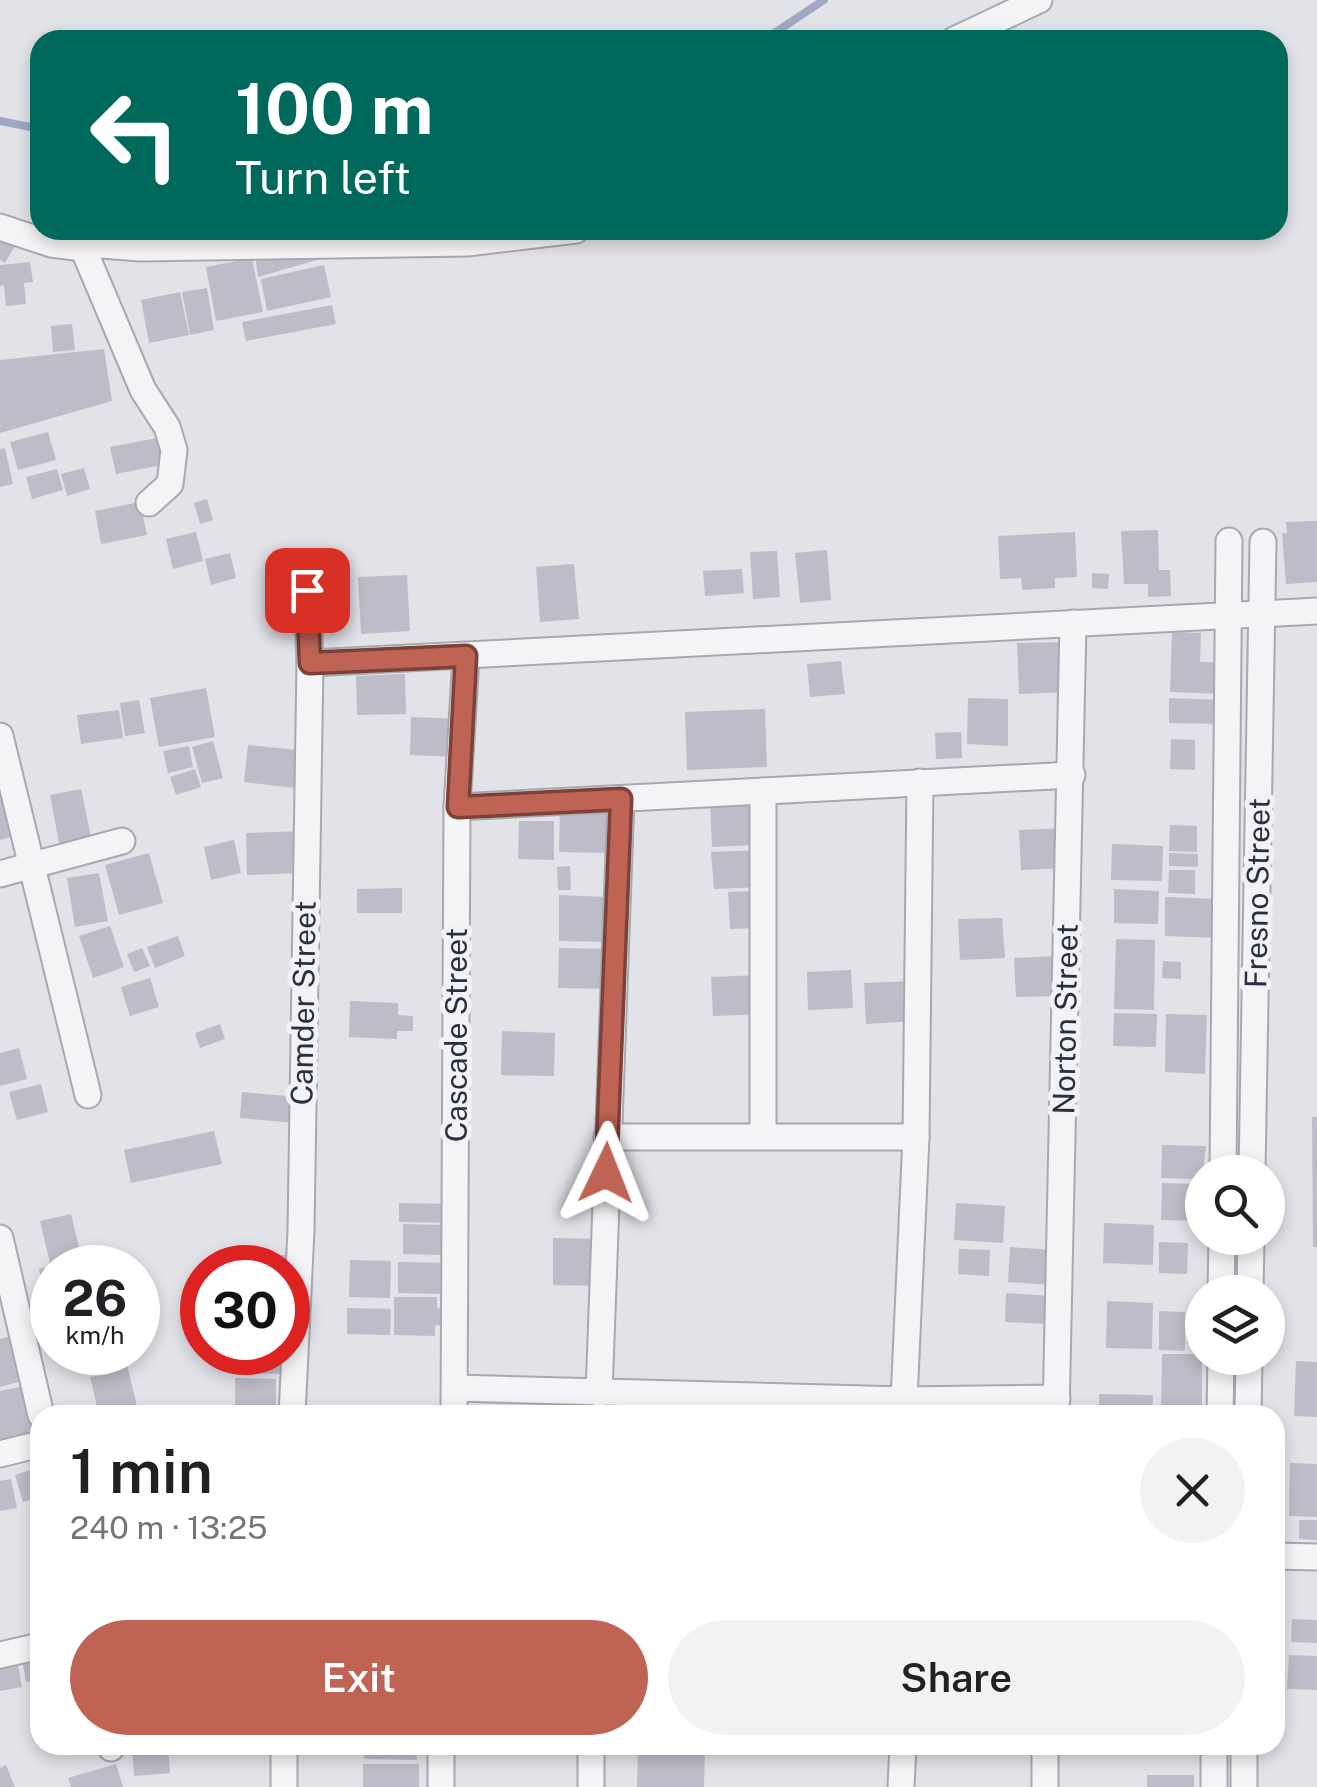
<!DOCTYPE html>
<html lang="en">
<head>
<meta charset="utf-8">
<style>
	:root { --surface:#fff; --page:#f2f2f2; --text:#202124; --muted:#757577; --accent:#bf6455 }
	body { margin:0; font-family:"Public Sans",sans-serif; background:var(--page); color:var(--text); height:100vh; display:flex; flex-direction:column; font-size:38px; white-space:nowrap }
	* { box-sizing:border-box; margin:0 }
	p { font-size:32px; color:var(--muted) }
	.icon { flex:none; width:55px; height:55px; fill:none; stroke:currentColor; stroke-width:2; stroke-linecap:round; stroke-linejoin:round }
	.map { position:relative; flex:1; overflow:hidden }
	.sheet { position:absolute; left:30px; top:1405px; width:1255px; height:350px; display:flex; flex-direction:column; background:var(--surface); border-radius:30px; box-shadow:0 5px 15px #0003 }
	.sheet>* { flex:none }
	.top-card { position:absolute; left:30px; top:30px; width:1258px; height:210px; border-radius:30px; box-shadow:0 5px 15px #0003; background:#00695c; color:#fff; overflow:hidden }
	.tools { position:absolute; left:1185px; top:1155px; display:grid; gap:20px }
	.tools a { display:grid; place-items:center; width:100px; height:100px; border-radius:50%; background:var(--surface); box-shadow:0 5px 15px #0003; font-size:50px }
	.speed { position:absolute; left:30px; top:1245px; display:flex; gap:20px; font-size:50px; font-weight:700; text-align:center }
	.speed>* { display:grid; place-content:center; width:130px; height:130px; border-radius:50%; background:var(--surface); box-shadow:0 5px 15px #0003; line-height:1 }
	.speed small { font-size:25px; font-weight:400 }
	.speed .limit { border:15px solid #d22; background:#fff; color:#111 }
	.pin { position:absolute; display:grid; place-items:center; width:85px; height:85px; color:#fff; margin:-42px; border-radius:20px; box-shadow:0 5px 15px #0006 }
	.me { position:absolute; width:110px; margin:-55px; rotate:2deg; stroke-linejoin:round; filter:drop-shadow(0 0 8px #0008) }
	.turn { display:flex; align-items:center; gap:35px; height:210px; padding:0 40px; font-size:45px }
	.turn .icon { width:130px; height:130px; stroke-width:2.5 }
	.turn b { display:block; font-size:70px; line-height:85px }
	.round { display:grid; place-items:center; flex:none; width:105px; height:105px; border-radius:52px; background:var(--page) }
	.summary { display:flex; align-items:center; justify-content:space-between; height:170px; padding:0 40px }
	h1 { font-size:60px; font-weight:600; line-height:75px }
	.cta { display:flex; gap:20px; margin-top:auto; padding:20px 40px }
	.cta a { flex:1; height:115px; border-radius:60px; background:var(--accent); color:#fff; font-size:40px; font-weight:600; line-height:115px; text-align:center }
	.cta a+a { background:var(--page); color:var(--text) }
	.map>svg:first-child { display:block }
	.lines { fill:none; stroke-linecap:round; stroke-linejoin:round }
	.stream { stroke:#a1a8c4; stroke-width:8 }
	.building { fill:#bcbdc8 }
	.minor-casing { stroke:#a8a8b2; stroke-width:29 }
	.minor { stroke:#f4f4f7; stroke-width:25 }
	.route-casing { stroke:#7c4137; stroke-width:25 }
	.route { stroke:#bf6455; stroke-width:18 }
	.labels { text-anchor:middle; stroke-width:10; stroke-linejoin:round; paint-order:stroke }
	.street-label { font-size:30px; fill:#2c2d3e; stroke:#f1f2f6 }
</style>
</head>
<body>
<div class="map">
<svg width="1317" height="1787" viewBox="0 0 1317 1787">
	<rect width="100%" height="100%" fill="#e2e2e9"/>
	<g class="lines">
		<!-- stream -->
		<g class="stream">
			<path d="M764,40l60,-40"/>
			<path d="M0,121l40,8"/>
		</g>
	</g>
	<!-- building -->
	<g class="building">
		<path d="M0,237l15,9 -10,17 -5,-3z"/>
		<path d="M255,254l76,2 -73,21z"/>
		<path d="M252,258l11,54 -47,9 -10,-54z"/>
		<path d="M30,262l3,20 -9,1 2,21 -20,2 -2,-21 -4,1v-21z"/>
		<path d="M324,265l7,32 -64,14 -6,-32z"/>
		<path d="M207,288l7,42 -24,5 -8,-43z"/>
		<path d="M180,292l9,43 -40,8 -8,-43z"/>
		<path d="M332,305l4,19 -90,17 -4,-19z"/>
		<path d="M72,324l3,26 -22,2 -2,-26z"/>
		<path d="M104,349l8,52 -112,32v-73z"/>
		<path d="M48,432l8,28 -38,10 -8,-28z"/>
		<path d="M157,438l5,27 -46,9 -6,-27z"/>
		<path d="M5,448l8,36 -13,3v-38z"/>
		<path d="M84,468l6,21 -23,7 -6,-22z"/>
		<path d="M57,469l6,21 -31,9 -6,-22z"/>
		<path d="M207,499l6,21 -13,4 -6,-21z"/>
		<path d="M140,502l7,33 -46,9 -6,-33z"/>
		<path d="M1317,521v61l-31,2 -4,-51h5l-1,-11z"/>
		<path d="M1158,530l1,40h11l1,26 -23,1v-13h-24l-3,-53z"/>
		<path d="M196,532l7,29 -30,8 -7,-30z"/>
		<path d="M1075,532l2,45 -22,1v10l-33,2 -1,-12 -21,1 -2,-43z"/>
		<path d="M827,550l4,50 -31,3 -5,-50z"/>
		<path d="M777,551l3,46 -27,2 -3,-47z"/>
		<path d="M230,553l6,25 -25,7 -6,-26z"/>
		<path d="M574,564l5,55 -39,3 -4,-55z"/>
		<path d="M742,569l2,24 -39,3 -2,-25z"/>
		<path d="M1092,573l17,1 -1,15 -16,-1z"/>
		<path d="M407,575l3,56 -49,3 -3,-57z"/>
		<path d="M1172,632l29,1 -1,29 27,1 -1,31 -56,-2z"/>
		<path d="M1069,642l2,50 -52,2 -2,-51z"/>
		<path d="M841,661l4,33 -35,3 -3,-33z"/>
		<path d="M405,674l1,40 -49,1 -1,-39z"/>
		<path d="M206,688l9,49 -56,10 -9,-49z"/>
		<path d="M968,698l40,1v47l-41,-2z"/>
		<path d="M1169,698l55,2v24l-55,-1z"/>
		<path d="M139,700l6,33 -20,3 -5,-33z"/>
		<path d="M765,709l2,58 -80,3 -2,-58z"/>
		<path d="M119,710l4,28 -42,6 -4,-29z"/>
		<path d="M411,717l47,2 -1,38 -47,-2z"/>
		<path d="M961,732l1,26 -26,1 -1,-26z"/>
		<path d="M1171,739l24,1v30l-25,-1z"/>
		<path d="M213,741l10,37 -21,5 -10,-36z"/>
		<path d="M248,745l59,6 -4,38 -59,-7z"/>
		<path d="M189,746l4,21 -25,6 -5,-22z"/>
		<path d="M195,769l6,18 -25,8 -6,-18z"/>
		<path d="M81,789l11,53 -32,6 -10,-53z"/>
		<path d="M3,790l14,45 -17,5v-49z"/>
		<path d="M756,798l2,47 -46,2 -2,-48z"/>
		<path d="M560,805l49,1 -1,47 -49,-1z"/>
		<path d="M519,821h35v39l-36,-1z"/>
		<path d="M1170,825l27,1v26l-28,-1z"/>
		<path d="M1066,828l3,40 -48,2 -2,-40z"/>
		<path d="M302,831l1,42 -56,2 -1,-42z"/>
		<path d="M234,840l7,33 -30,7 -7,-33z"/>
		<path d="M1112,844l51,2 -1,35 -51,-1z"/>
		<path d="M760,850l2,37 -48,2 -3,-37z"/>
		<path d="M149,853l14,50 -44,12 -14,-50z"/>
		<path d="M1169,853l29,1v13l-29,-1z"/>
		<path d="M570,866l1,24h-13l-1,-23z"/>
		<path d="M1169,870h26v24l-27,-1z"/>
		<path d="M99,873l9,48 -33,6 -8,-49z"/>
		<path d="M402,888v25h-45v-24z"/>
		<path d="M1114,889l45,2 -1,33 -44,-1z"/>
		<path d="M755,891l2,37 -27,1 -2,-37z"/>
		<path d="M559,895l48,2 -1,45 -47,-1z"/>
		<path d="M1165,897l56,2 -1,39 -55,-2z"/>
		<path d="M1002,918l3,40 -45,2 -2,-41z"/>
		<path d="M110,926l14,41 -31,11 -14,-42z"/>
		<path d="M178,936l7,20 -30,12 -8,-21z"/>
		<path d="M1116,939l39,1 -1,70 -40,-1z"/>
		<path d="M142,948l8,18 -16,6 -7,-18z"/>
		<path d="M559,948l54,1 -1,40 -54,-1z"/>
		<path d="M1058,956l2,40 -44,1 -2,-39z"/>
		<path d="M1163,961l18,1v17l-19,-1z"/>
		<path d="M851,970l2,38 -45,2 -1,-38z"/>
		<path d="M760,975l2,39 -49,2 -2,-39z"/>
		<path d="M150,978l9,29 -29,9 -9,-29z"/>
		<path d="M914,981l1,40 -49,3 -2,-41z"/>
		<path d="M350,1001l48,2v12l15,1v15h-16v8l-48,-2z"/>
		<path d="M1114,1013l43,1 -1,33 -43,-1z"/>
		<path d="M1166,1014l41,1 -2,59 -40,-2z"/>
		<path d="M220,1024l5,15 -25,9 -5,-15z"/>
		<path d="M502,1031l53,2 -1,43 -53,-1z"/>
		<path d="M19,1048l8,31 -27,7v-33z"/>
		<path d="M41,1084l7,28 -31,8 -8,-28z"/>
		<path d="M242,1092l56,5 -3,26 -55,-5z"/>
		<path d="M1312,1117h5v130h-4z"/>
		<path d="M214,1131l8,33 -91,19 -7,-33z"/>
		<path d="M1162,1145l44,1 -4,33 -41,-1z"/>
		<path d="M1162,1183l40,1v37l-41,-1z"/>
		<path d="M399,1203l55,1v19l-55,-1z"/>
		<path d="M956,1203l49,3 -2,37 -49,-3z"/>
		<path d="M71,1214l10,42 -31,7 -10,-42z"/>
		<path d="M1104,1223l50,2 -1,40 -50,-2z"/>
		<path d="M403,1224l40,1v30l-40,-1z"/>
		<path d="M553,1238l49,1 -1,47 -48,-1z"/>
		<path d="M1159,1242l29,1 -1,31 -28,-1z"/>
		<path d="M1010,1247l45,3 -2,35 -45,-3z"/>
		<path d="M959,1249l31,1 -1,26 -31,-2z"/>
		<path d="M269,1255h21v13h-53v-8h32z"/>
		<path d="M350,1260l41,1 -1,37 -41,-1z"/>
		<path d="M76,1261l2,7h-26l-1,54 -12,-53z"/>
		<path d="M398,1262l55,1v19l-13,-1v13l-42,-1z"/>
		<path d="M1006,1293l46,3 -1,28 -46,-2z"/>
		<path d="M394,1297h43v11l17,1 -1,17 -18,-1v11l-41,-1z"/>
		<path d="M1107,1301l46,2 -1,46 -46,-1z"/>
		<path d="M347,1308l44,1 -1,26 -43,-1z"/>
		<path d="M1159,1311l26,1v39l-26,-1z"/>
		<path d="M18,1334l11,45 -29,8v-48z"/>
		<path d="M58,1352h38v2l-36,8z"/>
		<path d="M104,1352h20l15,63h-40l-9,-38 19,-3z"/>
		<path d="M235,1352h49v22l-49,-1z"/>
		<path d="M1162,1354h40v61h-41z"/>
		<path d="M1296,1361l21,1v55l-23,-1z"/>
		<path d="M235,1378l41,1v26h14v10h-55z"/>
		<path d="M29,1385l11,54 -40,9v-57z"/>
		<path d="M1099,1394l54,1 -1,20h-53z"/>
		<path d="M572,1406l42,2v7h-42z"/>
		<path d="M997,1409l58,3 -1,3h-58z"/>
		<path d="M1290,1463l27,1v53l-28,-1z"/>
		<path d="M40,1467v30l-17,5 -8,-27z"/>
		<path d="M11,1479l6,29 -17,3v-30z"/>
		<path d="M1299,1520h18v20l-18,-1z"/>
		<path d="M1292,1619l25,1v23l-26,-1z"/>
		<path d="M40,1655v25l-14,2 -4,-23z"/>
		<path d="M1289,1655l28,1v34l-30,-1z"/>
		<path d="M18,1665l4,22 -22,4v-23z"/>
		<path d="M168,1745l2,28 -36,3 -2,-30z"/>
		<path d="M364,1745h53v15l-53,-1z"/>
		<path d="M638,1745h67l-1,42h-67z"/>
		<path d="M116,1764l7,23h-52l-3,-9z"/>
		<rect x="363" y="1764" width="56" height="23"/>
		<path d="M6,1765l9,22h-15v-19z"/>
		<rect x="1147" y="1775" width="47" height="12"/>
	</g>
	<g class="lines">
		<defs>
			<g id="minor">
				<path d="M954,40l85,-40"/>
				<path d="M0,227l51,17 32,4 19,-3 38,3 327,-5 109,-13"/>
				<path d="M83,248l60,142 24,37 7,23 -4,34 -21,19"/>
				<path d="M310,663l1007,-52"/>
				<path d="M0,736l88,359"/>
				<path d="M457,807l615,-32"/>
				<path d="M0,874l122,-33"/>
				<path d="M763,1136v-345"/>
				<path d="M607,1137h309"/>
				<path d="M1223,1172l6,-631"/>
				<path d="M1252,1172l11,-630"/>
				<path d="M0,1238l41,177"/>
				<path d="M1221,1292l1,-54"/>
				<path d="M1250,1292l1,-54"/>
				<path d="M455,1388l449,12 153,-2"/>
				<path d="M599,1393l22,-594"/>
				<path d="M904,1400l12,-263 4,-355"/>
				<path d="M292,1415l9,-185 9,-567 -3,-73"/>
				<path d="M454,1415l3,-608 9,-151"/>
				<path d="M1056,1415l17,-792"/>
				<path d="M1220,1415l1,-57"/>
				<path d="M1248,1415l1,-57"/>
				<path d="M0,1454l40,-10"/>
				<path d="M1275,1556l42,1"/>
				<path d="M0,1655l40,-9"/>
				<path d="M111,1745v3"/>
				<path d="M284,1787v-42"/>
				<path d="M441,1787v-42"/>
				<path d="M591,1787v-42"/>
				<path d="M901,1787l2,-42"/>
				<path d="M1045,1787v-42"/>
				<path d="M1214,1787v-42"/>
				<path d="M1244,1787v-42"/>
			</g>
		</defs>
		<!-- minor casing -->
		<use href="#minor" class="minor-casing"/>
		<!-- minor -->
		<use href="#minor" class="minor"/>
	</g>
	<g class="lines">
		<defs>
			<path id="route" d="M307,590l3,73 156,-7 -8,151 163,-8 -15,374"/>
		</defs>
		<!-- route casing -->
		<use href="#route" class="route-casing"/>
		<!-- route -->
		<use href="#route" class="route"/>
	</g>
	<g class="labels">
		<!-- street labels -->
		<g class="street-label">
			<text transform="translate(1258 893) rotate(-89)" y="10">Fresno Street</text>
			<text transform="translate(304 1003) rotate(-89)" y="10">Camder Street</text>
			<text transform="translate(1066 1019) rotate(-89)" y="10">Norton Street</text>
			<text transform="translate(457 1035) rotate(-90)" y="10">Cascade Street</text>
		</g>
	</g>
</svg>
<div class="tools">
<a><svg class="icon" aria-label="search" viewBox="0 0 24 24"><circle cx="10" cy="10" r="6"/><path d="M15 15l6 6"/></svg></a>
<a><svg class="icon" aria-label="layers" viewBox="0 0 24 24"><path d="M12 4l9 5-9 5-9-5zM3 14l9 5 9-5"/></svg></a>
</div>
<div class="speed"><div>26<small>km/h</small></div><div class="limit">30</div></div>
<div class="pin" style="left:307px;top:590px;background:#d93025"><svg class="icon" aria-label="arrive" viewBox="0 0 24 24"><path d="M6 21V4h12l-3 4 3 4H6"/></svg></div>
<svg class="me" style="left:606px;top:1173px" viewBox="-20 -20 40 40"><path d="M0-17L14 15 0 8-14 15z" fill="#bf6455" stroke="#fff" stroke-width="4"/></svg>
<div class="top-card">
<div class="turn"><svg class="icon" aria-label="left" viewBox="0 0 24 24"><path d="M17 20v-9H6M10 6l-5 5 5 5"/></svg><div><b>100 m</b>Turn left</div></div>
</div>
<section class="sheet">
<div class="summary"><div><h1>1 min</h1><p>240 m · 13:25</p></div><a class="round"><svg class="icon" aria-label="close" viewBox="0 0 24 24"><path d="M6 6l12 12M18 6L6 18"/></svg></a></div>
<div class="cta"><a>Exit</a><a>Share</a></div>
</section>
</div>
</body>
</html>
